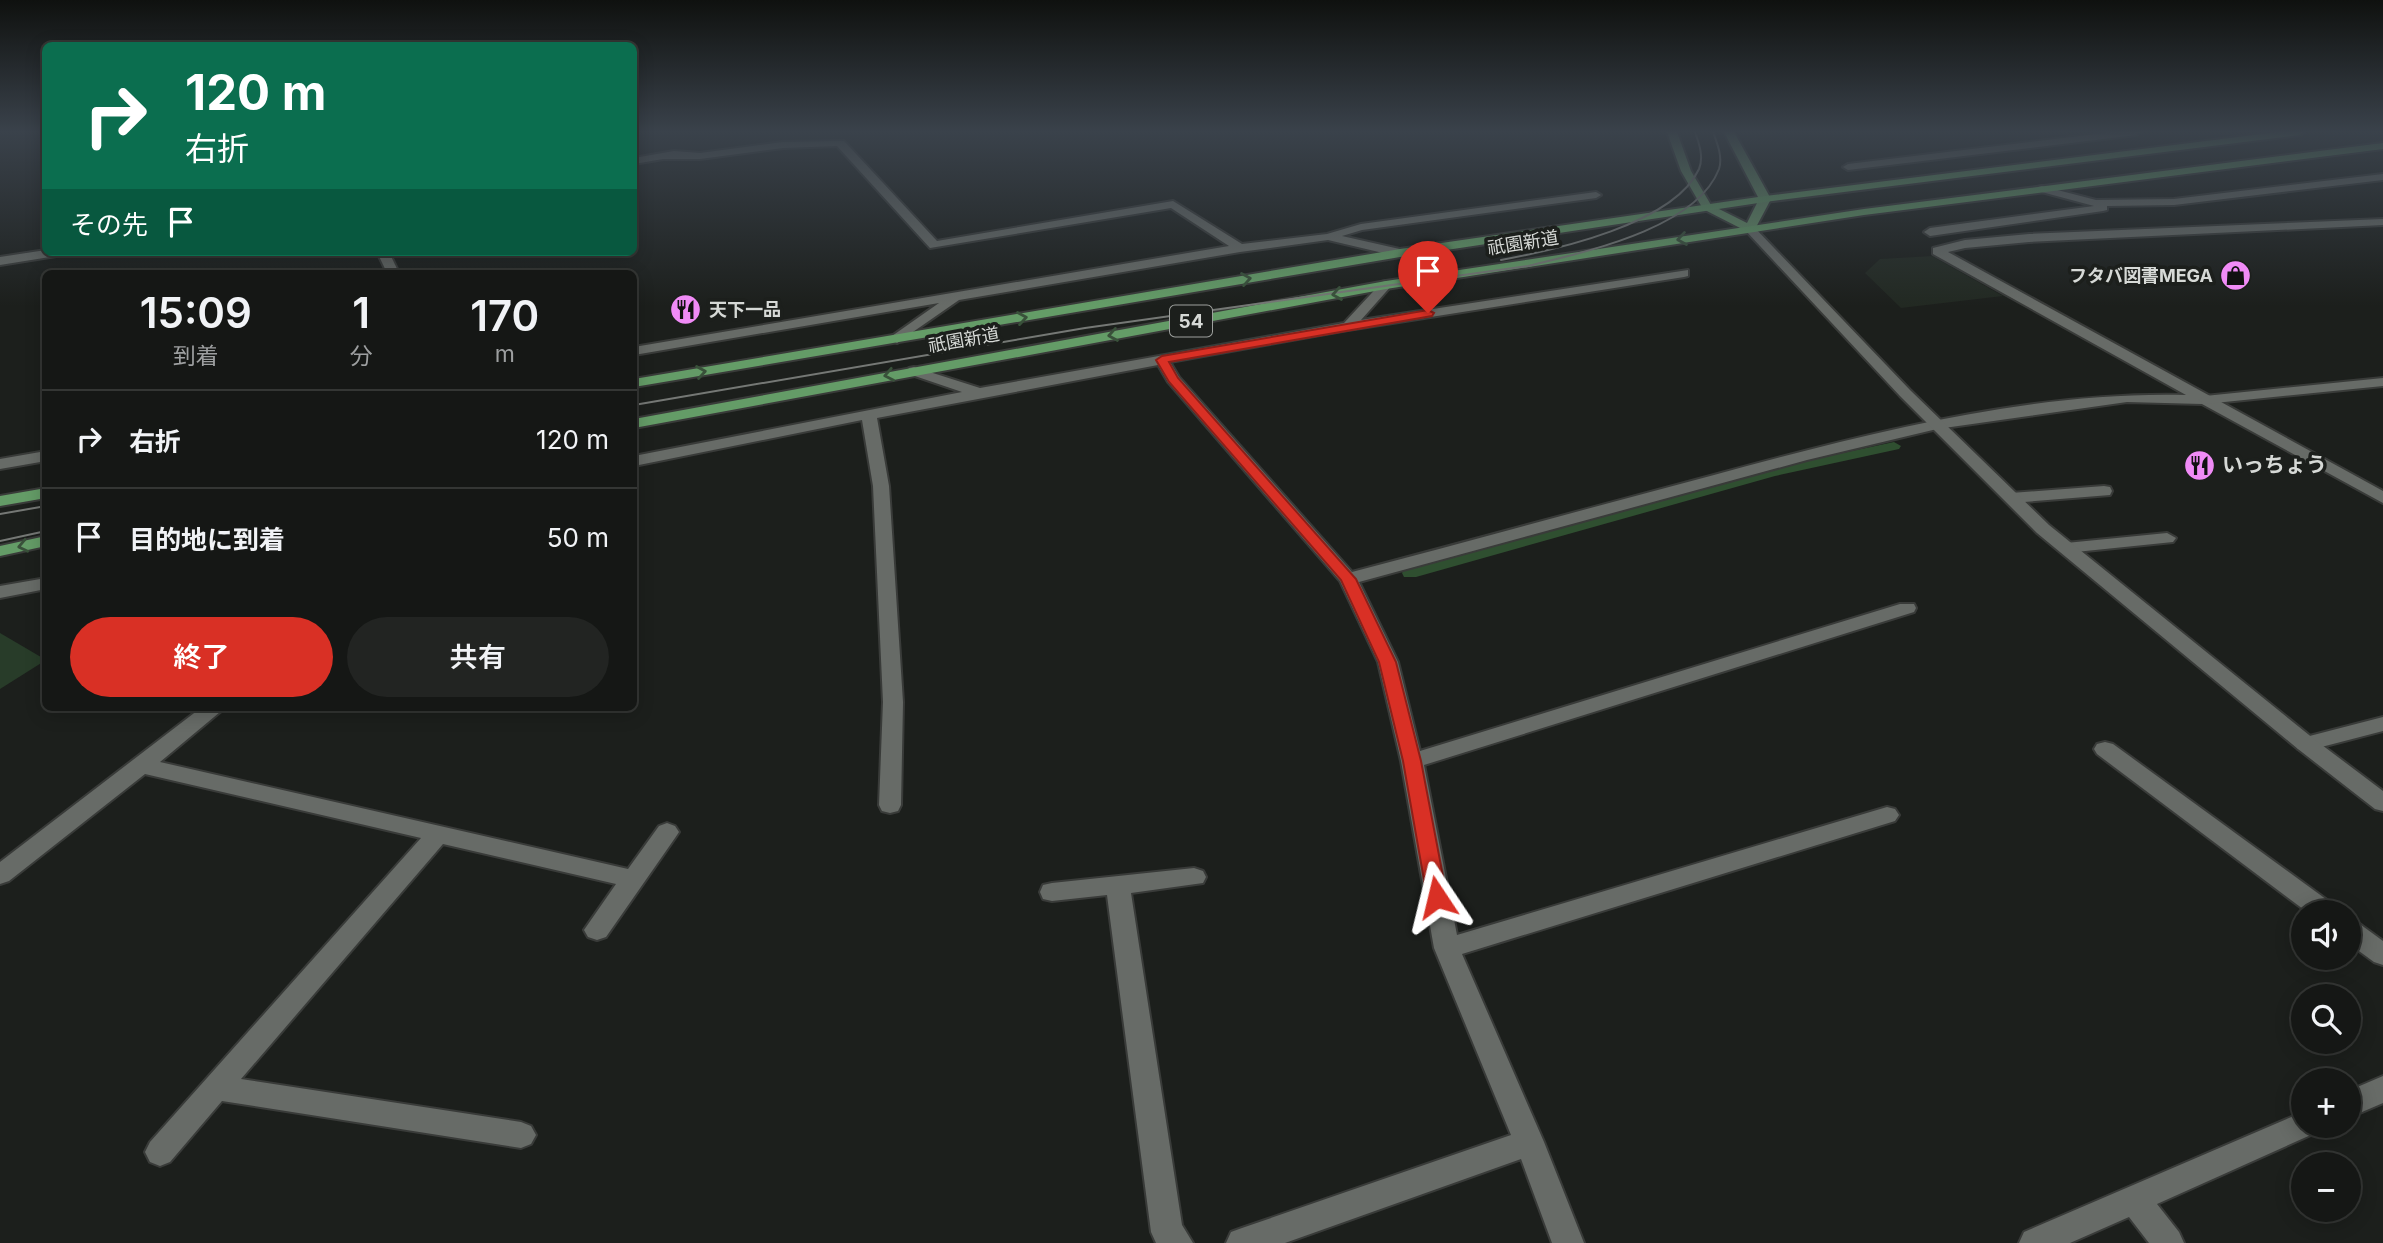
<!DOCTYPE html>
<html lang="ja">
<head>
<meta charset="utf-8">
<style>
	:root { --surface:#151715; --page:#222422; --text:#f1f3f6; --muted:#9d9fa0; --line:#343634; --accent:#d93025 }
	body { margin:0; font-family:Inter,"Noto Sans JP",sans-serif; background:var(--page); color:var(--text); height:100vh; display:flex; flex-direction:column; font-size:26px; white-space:nowrap }
	* { box-sizing:border-box; margin:0 }
	p { font-size:23px; color:var(--muted) }
	.icon { flex:none; width:38px; height:38px; fill:none; stroke:currentColor; stroke-width:2; stroke-linecap:round; stroke-linejoin:round }
	.map { position:relative; flex:1; overflow:hidden }
	.details { position:absolute; left:42px; top:270px; width:595px; height:441px; display:flex; flex-direction:column; background:var(--surface); border-radius:10px; box-shadow:0 4px 18px #0003,0 0 0 2px var(--line) }
	.details>* { flex:none }
	.guide { position:absolute; left:42px; top:42px; width:595px; height:214px; border-radius:10px; box-shadow:0 4px 18px #0003,0 0 0 2px var(--line); background:#0b6e4f; color:#fff; overflow:hidden }
	.fabs { position:absolute; left:2291px; top:900px; display:grid; gap:14px }
	.fabs a { display:grid; place-items:center; width:70px; height:70px; border-radius:50%; background:var(--surface); box-shadow:0 4px 18px #0003,0 0 0 2px var(--line); font-size:35px }
	.pin { position:absolute; display:grid; place-items:center; width:60px; height:60px; color:#fff; margin:-72px -30px; border-radius:50% 50% 50% 0; rotate:-45deg; box-shadow:0 0 7px #0007 }
	.pin .icon { rotate:45deg }
	.me { position:absolute; width:77px; margin:-38px; rotate:350deg; stroke-linejoin:round; filter:drop-shadow(0 0 5px #0008) }
	.turn { display:flex; align-items:center; gap:24px; height:147px; padding:0 28px; font-size:32px }
	.turn .icon { width:91px; height:91px; stroke-width:2.5 }
	.turn b { display:block; font-size:49px; line-height:60px }
	.then { display:flex; align-items:center; height:66px; padding:0 28px; background:#0003; gap:14px; font-size:26px }
	.eta { display:flex; justify-content:space-evenly; align-items:center; height:119px; text-align:center }
	.eta b { font-size:42px; font-weight:600; line-height:49px }
	.button { display:flex; gap:14px; margin-top:auto; padding:14px 28px }
	.button a { flex:1; height:80px; border-radius:42px; background:var(--accent); color:#fff; font-size:28px; font-weight:600; line-height:80px; text-align:center }
	.button a+a { background:var(--page); color:var(--text) }
	ul { padding:0; list-style:none }
	li { display:flex; align-items:center; gap:21px; height:98px; padding:0 28px; border-top:2px solid var(--line) }
	li div { flex:1 }
	li b { display:block; font-size:26px }
	li em { font-style:normal }
	.map>svg:first-child { display:block }
	.built { fill:#222922 }
	.green { fill:#283c29 }
	.lines { fill:none; stroke-linecap:round; stroke-linejoin:round }
	.stream { fill:#2f4f30; fill-rule:evenodd }
	.minor-casing { stroke:#393b39; stroke-width:4 }
	.tertiary-casing { stroke:#393b39; stroke-width:4 }
	.primary-casing { stroke:#393b39; stroke-width:4 }
	.trunk-casing { stroke:#393b39; stroke-width:4 }
	.minor { fill:#676b67; fill-rule:evenodd }
	.tertiary { fill:#676b67; fill-rule:evenodd }
	.primary { fill:#659067; fill-rule:evenodd }
	.trunk { fill:#649c67; fill-rule:evenodd }
	.tram { stroke:#757875; stroke-width:2 }
	.oneway { stroke:#39513a }
	.route { fill:#d93025; stroke:#8d1f18; stroke-width:2 }
	.labels { text-anchor:middle; stroke-width:7; stroke-linejoin:round; paint-order:stroke }
	.far-street-label { font-size:18px; fill:#d6d9d6; stroke:#1c1f1c }
	.far-poi-label { font-size:18px; font-weight:bold; fill:#d6d9d6; stroke:#1c1f1c; text-anchor:end }
	.shield { fill:#1c1f1c; stroke:#9ea19e; stroke-width:2 }
	.shield-label { font-size:19px; font-weight:bold; fill:#d6d9d6 }
	.poi-label { font-size:21px; font-weight:bold; fill:#d6d9d6; stroke:#1c1f1c; text-anchor:start }
</style>
</head>
<body>
<div class="map">
<svg width="2383" height="1243" viewBox="0 0 2383 1243">
	<rect width="100%" height="100%" fill="#1c1f1c"/>
	<!-- built -->
	<path class="built" d="M1932,256l71,40 -102,12 -36,-35 15,-14z"/>
	<!-- green -->
	<path class="green" d="M0,633l46,27 -46,29z"/>
	<g class="lines">
		<!-- stream -->
		<path class="stream" d="M1894,442l7,4 -2,3 -124,27 -359,101h-12l-2,-4 2,-4 363,-100z"/>
		<defs>
			<g id="minor">
				<path d="M2114,132h27l-5,3 -288,35 -5,-3 5,-3z"/>
				<path d="M844,141l93,100 236,-40 69,43 85,-10 34,-10 235,-32 5,3 -5,3 -234,32 -20,6 62,14v6l-4,1 -72,-17 -88,12 -281,48 -62,43 -7,-4 2,-3 47,-33 -305,52v-8l595,-101 -58,-38 -241,40 -93,-102 -54,2 -83,11h-37l-29,5v-6l40,-7 26,2 83,-11z"/>
				<path d="M2383,174v6l-209,25 -67,1v4l-4,1 -173,25 -6,-4 6,-4 164,-22 -56,-15v-4l4,-1 54,14 78,-1z"/>
				<path d="M2383,219v6l-354,17 -64,6 -17,4 435,239v12l-181,-99 -75,-2 -190,27 -130,31 -448,122 39,80 22,89 480,-147h14l2,4 -2,4 -490,153 33,170 430,-128 8,2 4,6 -4,6 -433,133 82,188 40,101h-32l-31,-84 -236,84h-59l5,-11 11,-4 269,-93 -77,-187 -33,-187 -23,-99 -38,-81 -172,-199 -10,-17 -281,53 12,68 14,216 -2,103 -3,6 -8,2 -8,-2 -3,-6 4,-103 -10,-216 -11,-66 -228,46v-10l328,-64 -53,-18 -2,-3 2,-3 5,-1 66,21 364,-65 38,-41 4,-1 6,4 -31,35 327,-50v6l-4,1 -336,53 -178,32 9,15 173,195c121,-32 241,-65 362,-97 151,-41 315,-84 472,-80l-253,-141v-6l32,-8 64,-6z"/>
				<path d="M46,250l16,2 -6,4 -56,9v-8z"/>
				<path d="M46,451v10l-46,8v-10z"/>
				<path d="M2104,486l6,1 2,4 -2,4 -99,8 -8,-5 8,-5z"/>
				<path d="M2167,533l9,5 -3,4 -107,11 -9,-5 9,-5z"/>
				<path d="M46,578v11l-46,9v-12z"/>
				<path d="M202,707h24l-66,55 468,107 31,-43 8,-3 8,3 4,6 -4,6 -69,99 -9,3 -9,-3 -4,-7 32,-46 -173,-40 -202,235 280,43 10,4 5,9 -5,9 -10,4 -299,-47 -52,61 -10,4 -10,-4 -5,-10 5,-10 271,-304 -276,-64 -136,107 -9,3v-22z"/>
				<path d="M2383,717v14l-77,20 -8,-2 -3,-5 3,-5z"/>
				<path d="M2105,742l8,2 221,161 3,7h-30l-210,-158 -3,-5 3,-5z"/>
				<path d="M1194,868l9,3 3,6 -3,6 -72,10 51,332 11,18h-37l-5,-11 -44,-337 -55,6 -9,-2 -3,-7 3,-7 9,-2z"/>
				<path d="M2348,919l9,3 26,19v24l-9,-3 -26,-19z"/>
				<path d="M2383,1076v27l-35,15v-27z"/>
				<path d="M2303,1112v13h14l-4,9 -156,70 22,28 5,11h-35l-20,-26 -59,26h-51l5,-11z"/>
			</g>
			<g id="tertiary">
				<path d="M1746,227h8l156,163 139,135 265,214 69,52v20l-8,-2 -77,-60 -261,-216 -137,-137 -154,-165z"/>
				<path d="M377,252h12l10,21h-12z"/>
				<path d="M2383,378v8l-178,18 -7,-4 7,-4z"/>
			</g>
			<path id="primary" d="M1667,132h10l14,39 20,34 36,18 12,-24 -35,-67h10l37,67 -17,32h-8l-43,-22 -22,-38z"/>
			<g id="trunk">
				<path d="M2278,132h26l-5,3 -534,67 -365,55 -766,130v-8l766,-130 365,-53z"/>
				<path d="M2383,143v6l-519,66 -478,74 -752,139v-9l752,-138 478,-72z"/>
				<path d="M46,488v10l-46,8v-10z"/>
				<path d="M46,536v10l-46,10v-10z"/>
			</g>
		</defs>
		<!-- minor casing -->
		<use href="#minor" class="minor-casing"/>
		<!-- tertiary casing -->
		<use href="#tertiary" class="tertiary-casing"/>
		<!-- primary casing -->
		<use href="#primary" class="primary-casing"/>
		<!-- trunk casing -->
		<use href="#trunk" class="trunk-casing"/>
		<!-- minor -->
		<use href="#minor" class="minor"/>
		<!-- tertiary -->
		<use href="#tertiary" class="tertiary"/>
		<!-- primary -->
		<use href="#primary" class="primary"/>
		<!-- trunk -->
		<use href="#trunk" class="trunk"/>
		<!-- tram -->
		<g class="tram">
			<path d="M1501,260c54,-10 173,-36 198,-91 5,-12 0,-26 -4,-37"/>
			<path d="M634,405l451,-77 443,-62c56,-14 168,-37 191,-97 4,-12 -2,-26 -6,-37"/>
			<path d="M0,514l46,-8"/>
			<path d="M0,541l46,-10"/>
		</g>
	</g>
	<!-- one-way arrows -->
	<defs><path id="oneway-chevron" d="M-2-3.5L2.5 0L-2 3.5" fill="none" stroke-width="1.6" stroke-linecap="round" stroke-linejoin="round" transform="scale(1.75)"/></defs>
	<g class="oneway">
		<use href="#oneway-chevron" transform="translate(1682 239) rotate(171)"/>
		<use href="#oneway-chevron" transform="translate(1246 279) rotate(-10)"/>
		<use href="#oneway-chevron" transform="translate(1337 294) rotate(170)"/>
		<use href="#oneway-chevron" transform="translate(1022 318) rotate(-10)"/>
		<use href="#oneway-chevron" transform="translate(1113 335) rotate(170)"/>
		<use href="#oneway-chevron" transform="translate(701 372) rotate(-9)"/>
		<use href="#oneway-chevron" transform="translate(889 375) rotate(169)"/>
		<use href="#oneway-chevron" transform="translate(23 546) rotate(168)"/>
	</g>
	<!-- sky -->
	<linearGradient id="sky" x2="0" y2="1"><stop stop-color="#0f110f"/><stop offset="0.43" stop-color="#3a424b"/><stop offset="1" stop-color="#3a424b" stop-opacity="0"/></linearGradient>
	<rect width="2383" height="306" fill="url(#sky)"/>
	<!-- route -->
	<path class="route" d="M1428,310l6,3 -2,3 -263,46 9,16 178,201 40,83 25,99 26,136 -3,6 -7,2 -7,-2 -3,-6 -24,-136 -24,-99 -38,-82 -172,-198 -13,-22 6,-4z"/>
	<!-- icons -->
	<defs>
		<symbol id="shop-disc" viewBox="-11 -11 22 22"><circle r="9.5" fill="#f08bf6" stroke="#1c1f1c"/><path d="M-5-2.5h2.3a2.7 3.5 0 0 1 5.4 0H5L5.5 6h-11ZM-1.5-2.5h3a1.5 2.3 0 0 0-3 0Z" fill="#111"/></symbol>
		<symbol id="restaurant-disc" viewBox="-11 -11 22 22"><circle r="9.5" fill="#f08bf6" stroke="#1c1f1c"/><path d="M-5-6h1v4h1v-4h1v4h1v-4h1v5L-1.5 .5V6h-2V.5L-5-1ZM5-6V6H3V1.5H1.5Q1.5-4 5-6Z" fill="#111"/></symbol>
	</defs>
	<g fill-rule="evenodd">
		<use href="#shop-disc" x="2218" y="258" width="35" height="35"/>
		<use href="#restaurant-disc" x="668" y="292" width="35" height="35"/>
		<use href="#restaurant-disc" x="2182" y="448" width="35" height="35"/>
	</g>
	<g class="labels">
		<!-- far-street labels -->
		<g class="far-street-label">
			<text transform="translate(1523 243) rotate(-9)" y="6">祇園新道</text>
			<text transform="translate(964 340) rotate(-10)" y="6">祇園新道</text>
		</g>
		<!-- far-poi labels -->
		<g class="far-poi-label">
			<text x="2213" y="282">フタバ図書MEGA</text>
			<text x="709" y="316" text-anchor="start">天下一品</text>
		</g>
		<!-- shield labels -->
		<rect class="shield" x="1170" y="305.5" width="42" height="31" rx="5"/>
		<g class="shield-label">
			<text x="1191" y="328">54</text>
		</g>
		<!-- poi labels -->
		<g class="poi-label">
			<text x="2222" y="472">いっちょう</text>
		</g>
	</g>
</svg>
<div class="fabs">
<a><svg class="icon" aria-label="sound" viewBox="0 0 24 24"><path d="M4 9h4l5-4v14l-5-4H4zM17 9q2 3 0 6"/></svg></a>
<a><svg class="icon" aria-label="search" viewBox="0 0 24 24"><circle cx="10" cy="10" r="6"/><path d="M15 15l6 6"/></svg></a>
<a>+</a>
<a>−</a>
</div>
<div class="pin" style="left:1428px;top:313px;background:#d93025"><svg class="icon" aria-label="arrive" viewBox="0 0 24 24"><path d="M6 21V4h12l-3 4 3 4H6"/></svg></div>
<svg class="me" style="left:1437px;top:897px" viewBox="-20 -20 40 40"><path d="M0-17L14 15 0 8-14 15z" fill="#d93025" stroke="#fff" stroke-width="4"/></svg>
<div class="guide">
<div class="turn"><svg class="icon" aria-label="right" viewBox="0 0 24 24"><path d="M7 20v-9h11M14 6l5 5-5 5"/></svg><div><b>120 m</b>右折</div></div>
<div class="then">その先<svg class="icon" aria-label="arrive" viewBox="0 0 24 24"><path d="M6 21V4h12l-3 4 3 4H6"/></svg></div>
</div>
<section class="details">
<div class="eta">
<div><b>15:09</b><p>到着</p></div>
<div><b>1</b><p>分</p></div>
<div><b>170</b><p>m</p></div>
</div>
<ul>
<li><svg class="icon" aria-label="right" viewBox="0 0 24 24"><path d="M7 20v-9h11M14 6l5 5-5 5"/></svg><div><b>右折</b></div><em>120 m</em></li>
<li><svg class="icon" aria-label="arrive" viewBox="0 0 24 24"><path d="M6 21V4h12l-3 4 3 4H6"/></svg><div><b>目的地に到着</b></div><em>50 m</em></li>
</ul>
<div class="button"><a>終了</a><a>共有</a></div>
</section>
</div>
</body>
</html>
